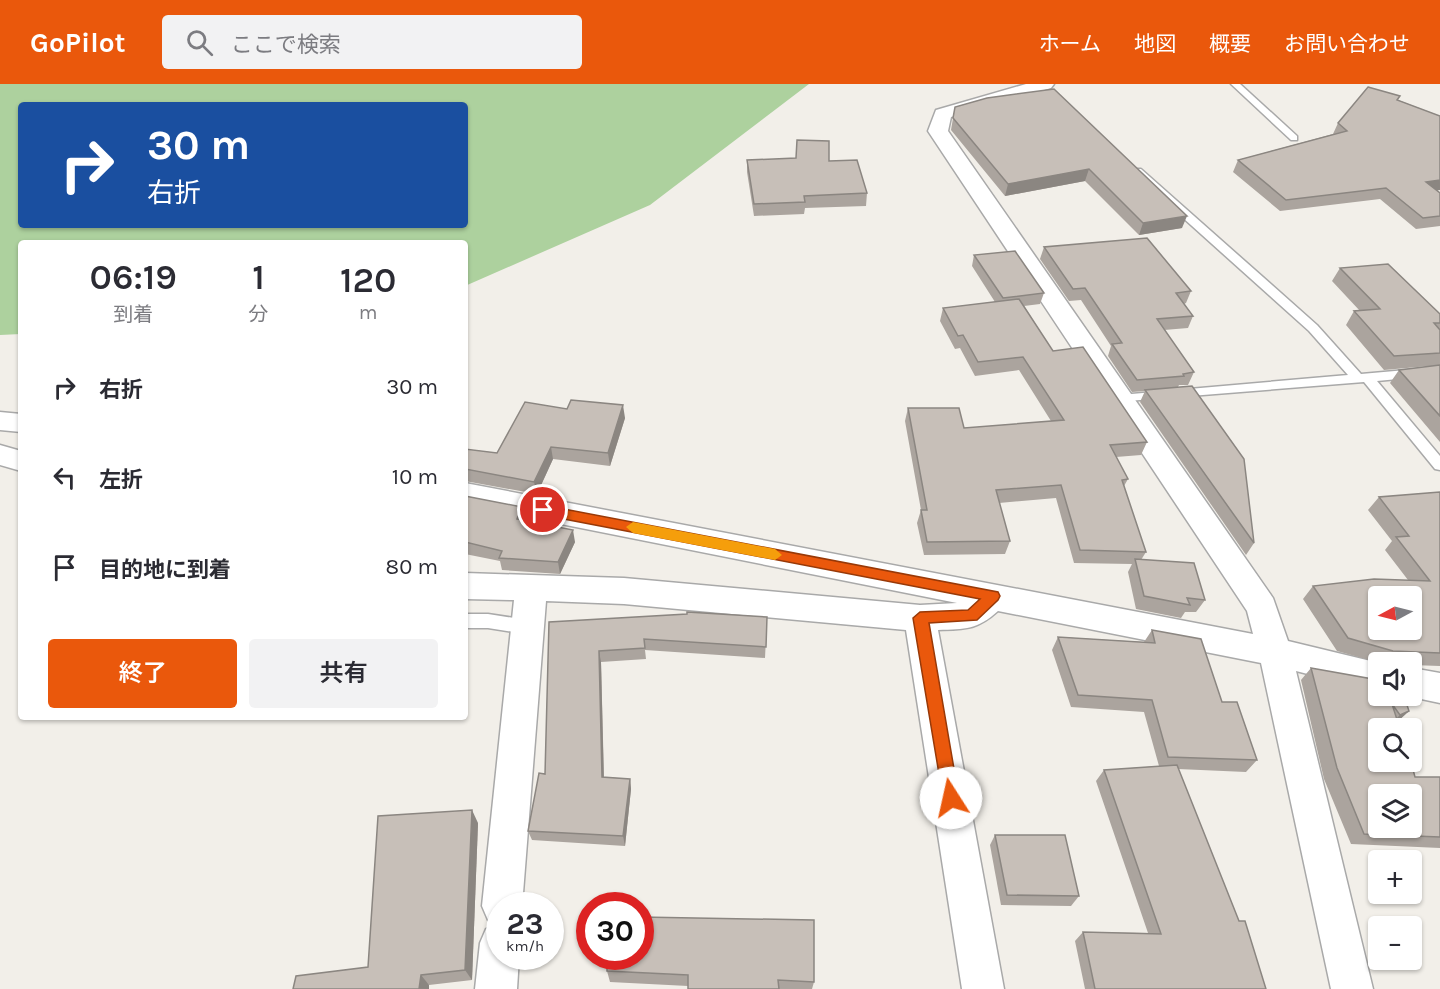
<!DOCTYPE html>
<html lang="ja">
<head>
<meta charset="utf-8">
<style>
	:root { --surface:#fff; --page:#f2f2f3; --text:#2b2b33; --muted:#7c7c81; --accent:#ea580c }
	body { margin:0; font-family:Karla,"Noto Sans JP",sans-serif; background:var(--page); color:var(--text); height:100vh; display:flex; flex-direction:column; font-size:22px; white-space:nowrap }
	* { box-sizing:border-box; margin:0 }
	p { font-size:20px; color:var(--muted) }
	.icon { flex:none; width:33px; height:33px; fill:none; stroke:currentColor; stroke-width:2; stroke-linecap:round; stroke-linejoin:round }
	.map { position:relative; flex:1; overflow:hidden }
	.details { position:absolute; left:18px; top:156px; width:450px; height:480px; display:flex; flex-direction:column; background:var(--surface); border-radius:6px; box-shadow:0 2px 4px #0004 }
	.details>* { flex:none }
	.hud { position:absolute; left:18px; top:18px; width:450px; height:126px; border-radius:6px; box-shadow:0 2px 4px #0004; background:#1a4fa0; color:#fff; overflow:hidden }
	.needle { width:39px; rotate:263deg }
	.tools { position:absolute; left:1368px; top:502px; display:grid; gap:12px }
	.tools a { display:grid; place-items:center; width:54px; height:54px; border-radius:6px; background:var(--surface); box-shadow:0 2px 4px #0004; font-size:30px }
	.speed { position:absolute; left:486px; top:808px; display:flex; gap:12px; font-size:30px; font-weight:700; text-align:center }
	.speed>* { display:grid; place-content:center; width:78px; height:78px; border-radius:50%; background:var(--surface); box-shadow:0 2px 4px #0004; line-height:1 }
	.speed small { font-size:15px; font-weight:400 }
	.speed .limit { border:9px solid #d22; background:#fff; color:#111 }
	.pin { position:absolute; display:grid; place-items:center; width:51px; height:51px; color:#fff; margin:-26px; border:3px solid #fff; border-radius:50%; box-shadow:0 2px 6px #0007 }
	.me { position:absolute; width:66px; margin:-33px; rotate:350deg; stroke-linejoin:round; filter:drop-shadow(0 0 4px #0008) }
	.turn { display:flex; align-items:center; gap:21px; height:126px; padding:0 30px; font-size:27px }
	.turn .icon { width:78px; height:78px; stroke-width:2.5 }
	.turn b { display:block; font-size:42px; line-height:51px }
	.eta { display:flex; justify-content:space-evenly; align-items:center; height:102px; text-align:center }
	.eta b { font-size:36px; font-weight:600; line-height:42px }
	.action { display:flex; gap:12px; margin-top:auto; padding:12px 30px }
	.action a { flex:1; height:69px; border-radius:6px; background:var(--accent); color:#fff; font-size:24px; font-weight:600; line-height:69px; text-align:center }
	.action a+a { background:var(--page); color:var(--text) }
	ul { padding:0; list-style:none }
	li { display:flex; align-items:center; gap:18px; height:90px; padding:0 30px }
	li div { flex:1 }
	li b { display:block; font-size:22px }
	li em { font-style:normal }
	header { display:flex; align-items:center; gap:36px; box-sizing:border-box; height:84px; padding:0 30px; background:var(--accent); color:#fff }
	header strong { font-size:28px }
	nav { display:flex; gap:33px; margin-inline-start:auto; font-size:21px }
	.search { width:420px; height:54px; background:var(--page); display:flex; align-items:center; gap:15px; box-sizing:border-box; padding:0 21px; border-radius:6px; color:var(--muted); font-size:22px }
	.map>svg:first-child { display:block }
	.forest { fill:#add19e; fill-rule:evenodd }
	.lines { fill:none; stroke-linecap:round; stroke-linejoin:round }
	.lane-casing { stroke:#a9a9a9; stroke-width:3 }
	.street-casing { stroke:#a9a9a9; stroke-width:3 }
	.lane { fill:#fff; fill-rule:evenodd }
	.street { fill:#fff; fill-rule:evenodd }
	.wall { fill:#aba49e }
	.shaded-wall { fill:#8b8681 }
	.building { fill:#c7bfb8; stroke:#8b8681; stroke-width:1.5; fill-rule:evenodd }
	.route { fill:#ea580c; stroke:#983908; stroke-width:1.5 }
	.slow { fill:#f59e0b }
</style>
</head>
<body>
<header>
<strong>GoPilot</strong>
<div class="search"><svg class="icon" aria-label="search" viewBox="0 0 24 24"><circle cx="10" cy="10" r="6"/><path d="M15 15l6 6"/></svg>ここで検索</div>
<nav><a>ホーム</a><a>地図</a><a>概要</a><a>お問い合わせ</a></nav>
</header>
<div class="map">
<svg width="1440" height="905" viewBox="0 0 1440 905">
	<rect width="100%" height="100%" fill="#f2efe9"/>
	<!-- forest -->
	<path class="forest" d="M0,0h809l-159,121 -185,81v-43h-444v91l-21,1zM21,21h444v120h-444z"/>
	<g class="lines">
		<defs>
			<g id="lane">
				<path d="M1231,0h9l57,52v4h-6z"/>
				<path d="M1133,85h8l176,156 44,49 79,-7v8l-63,6 63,75v14l-5,-1 -71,-87 -249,20 -2,-3 2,-3 5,-1 228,-20 -39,-44 -176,-158z"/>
				<path d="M465,530h23l39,6 6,2 2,5 -2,5 -6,2 -39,-6h-23z"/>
			</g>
			<g id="street">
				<path d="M1026,0h28l-3,4 -100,29 -3,14 325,467 15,43 91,22 -1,29 -82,-21 77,318h-42l-70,-326 -263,-52c-21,19 -32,18 -60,19l66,359h-42l-56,-359 -282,-26 -78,-3 -24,305h-22v51h19l-2,32h-42l5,-46 6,-14 11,-5 -9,-4 -6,-14 32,-306 -49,-1v-26l159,5 296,27 37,-2 -492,-98v-22l788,151 -6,-23 -319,-480 8,-21z"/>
				<path d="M0,328l21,2v18l-21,-2z"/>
				<path d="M0,361l21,6v20l-21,-6z"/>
				<path d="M1412,584l28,5v30l-33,-7h5z"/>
			</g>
		</defs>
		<!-- lane casing -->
		<use href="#lane" class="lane-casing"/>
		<!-- street casing -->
		<use href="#street" class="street-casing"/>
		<!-- lane -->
		<use href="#lane" class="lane"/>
		<!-- street -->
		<use href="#street" class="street"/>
	</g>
	<!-- wall -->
	<g class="wall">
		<path d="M987,14l195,130 -43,7 -54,-54 -80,15 -54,-66 4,-23z"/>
		<path d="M1398,16l42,16v74h-3l3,3v33l-24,3 -36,-30 -100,12 -47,-39 5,-12 95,-26 5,-11z"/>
		<path d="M747,76l82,1 38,32 -1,13 -61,2 -1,6 -50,2 -7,-44z"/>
		<path d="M1044,163l147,44 -5,12 -2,1 9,12 -5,12 -24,2 30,42 -6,13h-9l-1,2 76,156 -8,12 -106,-153 5,-11 -13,1 -24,-36 3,-10 -30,-46 -12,1 -29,-42z"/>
		<path d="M974,171l70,38 -4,11 -16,2 29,45 94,91 -6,13 -25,2 12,22 -4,7 22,66 -5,8 64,40 -9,12h-11l-4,6 -45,-9 -8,-37 4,-8 -58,-1 -18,-65 -57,5 11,38 -5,13 -81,1 -7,-32 4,-13 -16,-89 3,-13 56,20 87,-7 -32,-51 -44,6 -15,-28 -5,1 -15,-28 3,-13 52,-6 -23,-36z"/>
		<path d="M1340,184l100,46v128l-50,-59 9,-13 30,-4 -45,4 -38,-45 8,-14h6l-28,-30z"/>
		<path d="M567,325l58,9 -15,48 -57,-7 -16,35 -72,-13v-32l32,4z"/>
		<path d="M1440,408v174l-28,-1v-2h-32l-43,-12 -34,-52 10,-13 95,-6 -23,-30 7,-9 -24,-31 11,-13z"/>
		<path d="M465,412l57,11 3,12v2l50,21 -15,32 -58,-4 -2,-9 -35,-7z"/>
		<path d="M767,533l-2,41 -120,-8 1,9 -45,3 3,115 26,2 1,10 -6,57 -93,-6 -4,-9 17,-57 4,-152z"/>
		<path d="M1152,546l70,72 35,58 -11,12 -68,-3 88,220h-181l-10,-48 8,-9 65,1 -52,-152 8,-11 55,-4 -15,-54 -73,-5 -19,-57 6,-13 86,5z"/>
		<path d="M1311,584l98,43 -11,10 17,56h25v71l-89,-4 -27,-65 -23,-99z"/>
		<path d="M478,739l-6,157 -43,5 -61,-18z"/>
		<path d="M995,751l84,61 -8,10 -70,-1 -11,-60z"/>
		<path d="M607,887l207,11 -2,7h-124v-3l-78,-4z"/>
	</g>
	<!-- shaded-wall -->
	<g class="shaded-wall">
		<path d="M1089,85l-4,12 -80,15 3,-12z"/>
		<path d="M1440,96v10l-21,3 7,-11z"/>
		<path d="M1187,132l-5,12 -43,7 4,-12z"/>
		<path d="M623,321l2,13 -15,48 -2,-13z"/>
		<path d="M551,363l2,12 -16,35 -3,-12z"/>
		<path d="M522,423l3,12 -5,12 -3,-12z"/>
		<path d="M573,446l2,12 -15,32 -2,-12z"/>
		<path d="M599,567l2,11 3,125 -2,-10z"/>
		<path d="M1409,627l-13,12 -9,4 13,-12z"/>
		<path d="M630,695l1,10 -6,57 -2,-10z"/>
		<path d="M472,726l6,13 -6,157 -7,-10z"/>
		<path d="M421,891l8,10v4h-10z"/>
	</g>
	<!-- building -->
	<g class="building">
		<path d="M1368,3l32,9 -3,4 43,16v64l-14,2 14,11v23l-17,2 -37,-30 -100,12 -48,-40 109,-29 -9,-8z"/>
		<path d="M1054,5l133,127 -44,7 -54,-54 -81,15 -55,-66 2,-11 32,-9z"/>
		<path d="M797,56l32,1v20l28,-1 10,33 -63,3 1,6 -51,2 -7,-44 49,-2z"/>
		<path d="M1147,154l44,53 -15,2 17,23 -36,3 37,53 -11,2 1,2 -47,4 -25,-36 10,-1 -37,-55 -12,1 -29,-42z"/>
		<path d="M1015,167l29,42 -41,5 -29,-43z"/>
		<path d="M1388,180l52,50v9h-6l6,7v23l-46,3 -40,-45 26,-2 -40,-41z"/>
		<path d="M1019,215l34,52 30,-4 64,95 -37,3 18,34 -6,1 24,72 -66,-2 -19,-65 -65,5 14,51 -83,1 -6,-32h6l-19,-102h51l5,20 100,-8 -41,-63 -45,5 -15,-27 -5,1 -15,-28z"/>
		<path d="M1440,281v51l-41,-46z"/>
		<path d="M1192,302l52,73 10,84 -109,-153z"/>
		<path d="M571,316l52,5 -15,48 -57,-6 -17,35 -69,-13v-20l32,4 28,-51 42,7z"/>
		<path d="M1440,408v161l-47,-2 -45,-13 -35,-52 61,-7 56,2 -34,-44 13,-1 -30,-39zM1378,513h34v33h-34z"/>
		<path d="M465,412l57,11 -5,12 56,11 -15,32 -59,-4 3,-7 -37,-9z"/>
		<path d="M1135,475l59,4 11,37 -18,-2 3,7 -46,-9z"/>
		<path d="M687,528l80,5 -1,30 -122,-8 1,9 -46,3 3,126 28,2 -7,57 -95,-5 11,-58 6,1 4,-152 138,-8z"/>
		<path d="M1152,546l49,9 21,63h15l20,58 -89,-3 -16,-57 -74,-5 -20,-58 97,6z"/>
		<path d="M1311,584l67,12v16h26l5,15 -9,4 -8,-11 8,25h-22v33h33l4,15h25v60l-76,-3 -27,-66zM1378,711h34v33h-34z"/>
		<path d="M1177,681l62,156h6l21,68h-171l-12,-57 78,2 -57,-164z"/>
		<path d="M472,726l-7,160 -44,5 -2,14h-126l3,-13 72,-9 10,-151z"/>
		<path d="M995,751h70l14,61 -72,-1z"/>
		<path d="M640,833l174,3v62l-36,-2 1,9h-91v-14l-81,-4v-14h33z"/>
	</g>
	<!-- route -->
	<path class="route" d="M543,421l455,87 2,4 -2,4 -21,20 -48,3 30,175 -2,6 -6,2 -6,-2 -2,-6 -30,-180 7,-6 48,-2 12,-11 -437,-84 -7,-5z"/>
	<!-- slow -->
	<path class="slow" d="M633,438l142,27 7,6 -7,5 -142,-27 -7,-6z"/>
</svg>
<div class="tools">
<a><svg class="needle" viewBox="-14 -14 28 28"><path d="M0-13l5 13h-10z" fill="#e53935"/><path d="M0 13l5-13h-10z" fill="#7c7c81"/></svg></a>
<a><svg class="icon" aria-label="sound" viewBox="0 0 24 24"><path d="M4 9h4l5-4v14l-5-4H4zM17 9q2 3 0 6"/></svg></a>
<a><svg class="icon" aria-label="search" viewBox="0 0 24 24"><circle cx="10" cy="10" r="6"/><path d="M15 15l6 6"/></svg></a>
<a><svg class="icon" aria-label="layers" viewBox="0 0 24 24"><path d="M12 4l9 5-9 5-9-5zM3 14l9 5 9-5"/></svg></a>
<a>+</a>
<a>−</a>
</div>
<div class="speed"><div>23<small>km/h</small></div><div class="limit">30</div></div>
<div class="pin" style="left:543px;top:426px;background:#d93025"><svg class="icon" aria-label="arrive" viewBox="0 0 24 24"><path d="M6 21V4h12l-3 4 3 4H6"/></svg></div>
<svg class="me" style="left:951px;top:714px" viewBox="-20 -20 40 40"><circle r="19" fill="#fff"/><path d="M0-13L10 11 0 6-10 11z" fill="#ea580c"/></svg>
<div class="hud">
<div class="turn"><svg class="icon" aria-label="right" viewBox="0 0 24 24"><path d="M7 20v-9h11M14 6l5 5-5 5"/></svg><div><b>30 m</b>右折</div></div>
</div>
<section class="details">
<div class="eta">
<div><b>06:19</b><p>到着</p></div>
<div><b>1</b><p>分</p></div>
<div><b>120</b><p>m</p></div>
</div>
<ul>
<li><svg class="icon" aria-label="right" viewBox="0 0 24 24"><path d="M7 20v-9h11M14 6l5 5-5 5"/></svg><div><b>右折</b></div><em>30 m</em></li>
<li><svg class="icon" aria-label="left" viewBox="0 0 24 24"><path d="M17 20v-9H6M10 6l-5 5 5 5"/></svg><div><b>左折</b></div><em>10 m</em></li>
<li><svg class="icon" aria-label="arrive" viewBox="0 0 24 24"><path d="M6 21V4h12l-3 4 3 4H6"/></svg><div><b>目的地に到着</b></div><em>80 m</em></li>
</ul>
<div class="action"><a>終了</a><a>共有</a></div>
</section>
</div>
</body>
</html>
